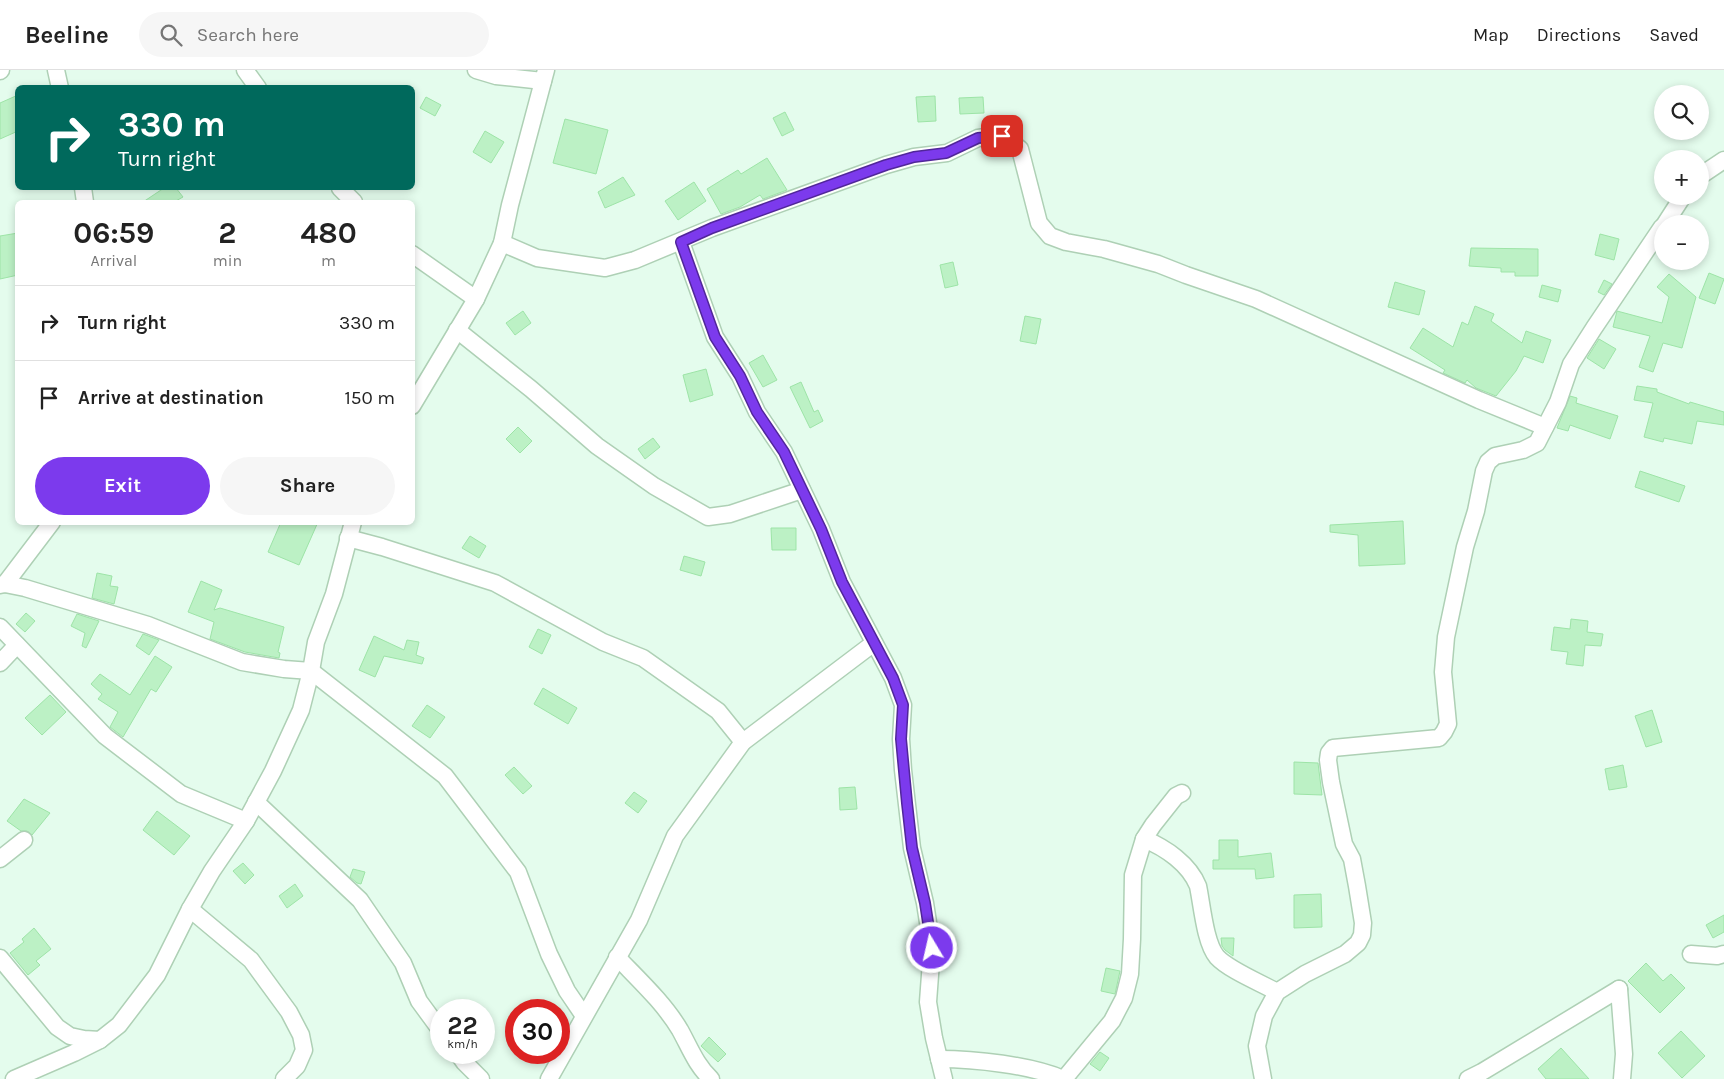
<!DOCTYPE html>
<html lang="en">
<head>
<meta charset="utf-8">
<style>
	:root { --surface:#fff; --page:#f6f6f6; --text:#222; --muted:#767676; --line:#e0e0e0; --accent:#7c3aed }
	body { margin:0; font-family:Karla,sans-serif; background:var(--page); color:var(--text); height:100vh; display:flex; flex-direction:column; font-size:19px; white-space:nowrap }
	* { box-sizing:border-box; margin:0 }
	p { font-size:16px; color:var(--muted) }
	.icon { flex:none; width:28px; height:28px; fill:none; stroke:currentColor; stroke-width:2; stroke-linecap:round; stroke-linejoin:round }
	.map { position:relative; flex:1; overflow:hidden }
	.side { position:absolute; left:15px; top:130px; width:400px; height:325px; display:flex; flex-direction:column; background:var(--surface); border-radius:8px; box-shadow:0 2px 8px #0003 }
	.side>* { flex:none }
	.banner { position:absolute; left:15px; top:15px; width:400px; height:105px; border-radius:8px; box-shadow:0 2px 8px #0003; background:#00695c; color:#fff; overflow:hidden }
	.fabs { position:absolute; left:1654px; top:15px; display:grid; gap:10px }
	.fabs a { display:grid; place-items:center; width:55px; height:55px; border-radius:50%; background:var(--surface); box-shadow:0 2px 8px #0003; font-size:25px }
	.speed { position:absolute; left:430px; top:929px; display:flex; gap:10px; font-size:25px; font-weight:700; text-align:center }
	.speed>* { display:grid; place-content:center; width:65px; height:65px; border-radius:50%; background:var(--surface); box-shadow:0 2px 8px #0003; line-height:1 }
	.speed small { font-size:12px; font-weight:400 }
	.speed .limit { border:8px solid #d22; background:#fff; color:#111 }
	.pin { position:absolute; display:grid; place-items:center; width:42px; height:42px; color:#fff; margin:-21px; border-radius:10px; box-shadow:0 2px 8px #0006 }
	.me { position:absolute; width:55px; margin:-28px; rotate:351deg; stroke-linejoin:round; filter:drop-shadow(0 0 4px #0008) }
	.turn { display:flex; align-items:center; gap:18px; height:105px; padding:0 20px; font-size:22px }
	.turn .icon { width:65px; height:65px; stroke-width:2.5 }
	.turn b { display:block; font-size:35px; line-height:42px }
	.eta { display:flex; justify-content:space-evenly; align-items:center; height:85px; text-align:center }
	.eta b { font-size:30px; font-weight:700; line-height:35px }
	.cta { display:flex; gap:10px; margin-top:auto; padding:10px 20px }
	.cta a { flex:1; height:58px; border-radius:30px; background:var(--accent); color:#fff; font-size:20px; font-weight:700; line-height:58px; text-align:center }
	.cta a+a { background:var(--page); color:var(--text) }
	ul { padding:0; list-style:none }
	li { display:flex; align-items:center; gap:15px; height:75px; padding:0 20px; border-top:1px solid var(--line) }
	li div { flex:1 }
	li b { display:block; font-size:19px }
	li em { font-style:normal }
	header { display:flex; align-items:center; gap:30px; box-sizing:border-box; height:70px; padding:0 25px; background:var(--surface); border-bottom:1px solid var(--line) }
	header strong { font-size:24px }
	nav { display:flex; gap:28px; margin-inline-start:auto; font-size:18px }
	.search { width:350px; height:45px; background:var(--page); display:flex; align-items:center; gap:12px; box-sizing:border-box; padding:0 18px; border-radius:28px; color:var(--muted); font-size:19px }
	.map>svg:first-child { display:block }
	.building { fill:#bcf1c5; stroke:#9de4a7 }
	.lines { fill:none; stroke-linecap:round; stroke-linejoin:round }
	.minor-casing { stroke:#aed0b5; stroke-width:19 }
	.minor { stroke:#fff; stroke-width:16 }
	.route-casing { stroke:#51269a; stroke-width:12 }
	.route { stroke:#7c3aed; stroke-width:9 }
</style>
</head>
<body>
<header>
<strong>Beeline</strong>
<div class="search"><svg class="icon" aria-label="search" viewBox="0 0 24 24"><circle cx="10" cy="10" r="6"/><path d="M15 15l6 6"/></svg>Search here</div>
<nav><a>Map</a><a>Directions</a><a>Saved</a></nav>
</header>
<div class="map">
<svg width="1724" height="1009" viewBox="0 0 1724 1009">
	<rect width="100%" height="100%" fill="#e4fced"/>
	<!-- building -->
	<g class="building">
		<path d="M18,25v36l-18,8v-36z"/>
		<path d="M935,26l1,25 -18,1 -2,-25z"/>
		<path d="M426,27l15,8 -6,11 -15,-8z"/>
		<path d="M983,27l1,16 -24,1 -1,-16z"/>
		<path d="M785,42l9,18 -12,6 -9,-18z"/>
		<path d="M565,49l43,11 -12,44 -43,-11z"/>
		<path d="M485,61l19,11 -13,21 -18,-11z"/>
		<path d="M767,88l20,32 -24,9 -3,-4 -20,12 -19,7 -14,-25 31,-19 3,4z"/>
		<path d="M623,107l12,18 -30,13 -7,-16z"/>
		<path d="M694,112l12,19 -28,19 -13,-19z"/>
		<path d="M164,118h12l7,9 -9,5h-31z"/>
		<path d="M18,163v42l-18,4v-43z"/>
		<path d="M1600,164l19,5 -5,21 -19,-5z"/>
		<path d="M1471,178l67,1v27h-23v-4h-14v-4l-32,-2z"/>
		<path d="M953,192l5,23 -13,3 -5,-23z"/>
		<path d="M1709,203l15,6 -9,25 -16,-6z"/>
		<path d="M1669,204l27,23 -14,51 -19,-5 -10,29 -14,-5 11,-31 -37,-9 4,-16 45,12 7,-26 -12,-10z"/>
		<path d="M1604,210l8,4 -8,11 -6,-3z"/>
		<path d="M1395,212l30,9 -6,24 -31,-8z"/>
		<path d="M1542,215l19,5 -3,12 -19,-5z"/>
		<path d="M1475,236l19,8 -3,7 31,22 4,-12 25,9 -8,23 -19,-7 -8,15 -20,25 -20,-8 -9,-8 -2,3 -22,-10 2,-3 -35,-22 13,-20 30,19 9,-25 6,3z"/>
		<path d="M523,241l8,12 -16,12 -9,-12z"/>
		<path d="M1025,246l16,3 -5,25 -16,-3z"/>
		<path d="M1599,269l17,10 -12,20 -17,-11z"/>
		<path d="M763,285l14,25 -14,7 -14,-24z"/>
		<path d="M706,299l7,26 -23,7 -7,-27z"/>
		<path d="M801,312l13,30 4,-2 5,11 -13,7 -20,-41z"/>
		<path d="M1637,316l20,3v3l32,12 1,-2 34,10v13l-27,-4 -5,23 -28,-6 -1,4 -19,-5 9,-34 -19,-3z"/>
		<path d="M1570,326l7,2 -1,5 42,13 -8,23 -40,-14 -2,6 -11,-3z"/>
		<path d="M518,357l14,14 -12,12 -14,-14z"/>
		<path d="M653,368l7,9 -15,12 -7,-10z"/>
		<path d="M1640,401l45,15 -6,16 -44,-15z"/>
		<path d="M1403,451l2,43 -46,2 -1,-31 -28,-3v-7z"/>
		<path d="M281,452h37l-19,43 -31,-13z"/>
		<path d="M771,458h25v22h-24z"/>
		<path d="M470,466l16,10 -7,12 -17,-10z"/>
		<path d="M684,486l21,6 -4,14 -21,-6z"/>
		<path d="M97,503l15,3 -2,10 8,1 -4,17 -22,-6z"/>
		<path d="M201,511l21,9 -8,20 6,-2 64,19 -6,25 2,1 -1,5 -34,-6 -35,-13 4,-17 -26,-10z"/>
		<path d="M26,543l9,8 -10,11 -9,-8z"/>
		<path d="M77,544l22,7 -13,27 -4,-2 3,-13 -14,-7z"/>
		<path d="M1571,549l17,2 -1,11 16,2 -2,12 -16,-1 -2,21 -17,-2 2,-12 -17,-2 3,-23 16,2z"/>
		<path d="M538,559l13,6 -9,19 -13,-7z"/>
		<path d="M143,564l16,6 -10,15 -13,-9z"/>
		<path d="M374,566l30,14 3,-10 12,2 -3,13 8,3 -2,6 -38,-8 -9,21 -16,-7z"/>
		<path d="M155,586l17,11 -16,25 -5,-3 -28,48 -13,-10 8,-15 -20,-13 4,-5 -11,-10 9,-10 30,21z"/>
		<path d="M543,618l34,20 -9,16 -34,-20z"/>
		<path d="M50,625l16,17 -24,23 -17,-17z"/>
		<path d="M427,635l18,12 -15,21 -18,-12z"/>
		<path d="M1652,640l10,32 -16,5 -11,-31z"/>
		<path d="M1294,692l24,1 4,32 -28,-1z"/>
		<path d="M1623,695l4,22 -18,3 -4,-21z"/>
		<path d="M514,697l18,19 -9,8 -18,-19z"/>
		<path d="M855,717l2,22 -17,1 -1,-22z"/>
		<path d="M634,722l13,9 -9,12 -13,-10z"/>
		<path d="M24,729l26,14 -18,22 -5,-4h-6l-14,-10z"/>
		<path d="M157,741l33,25 -16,19 -31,-25z"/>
		<path d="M1219,770h19v17l33,-4 3,24 -18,2 -1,-10h-42v-9h6z"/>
		<path d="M243,793l11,12 -9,9 -12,-13z"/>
		<path d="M353,799l12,3 -4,12 -4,-1 -7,-6z"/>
		<path d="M295,814l8,12 -16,12 -8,-12z"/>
		<path d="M1321,824l1,33 -28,1v-33z"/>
		<path d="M1724,845v17l-11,6 -7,-13z"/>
		<path d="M34,858l17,21 -15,12 4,4 -12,10 -18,-22 14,-11 -2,-3z"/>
		<path d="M1221,868h13l-1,18 -8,-6 -3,-4z"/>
		<path d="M1646,893l17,18 8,-7 14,14 -25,25 -32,-32z"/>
		<path d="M1106,898l14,3 -5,23 -14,-3z"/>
		<path d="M1681,961l24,25 -23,22 -24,-25z"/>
		<path d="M709,967l17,17 -8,8 -17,-16z"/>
		<path d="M1561,978l28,31h-43l-8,-10z"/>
		<path d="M1100,982l9,6 -9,13 -10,-7z"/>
	</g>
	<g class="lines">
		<defs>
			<g id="minor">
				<path d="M56,0l4,18"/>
				<path d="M245,0l13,18"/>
				<path d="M476,0l20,6 47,5"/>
				<path d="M0,1l1,-1"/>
				<path d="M1700,106l24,-16"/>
				<path d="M83,118l2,14"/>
				<path d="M340,118l14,14"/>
				<path d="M1665,154l18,-28"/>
				<path d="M681,172l34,95 25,39 17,36 27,40 37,77 21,53 51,96 10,27 -2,34 2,31 9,78 13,55 7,45 -4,54 6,36 10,41"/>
				<path d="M502,173l35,15 68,10 30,-8 77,-32 174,-63 28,-8 33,-4 31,-15 24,-3 18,14 19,74 11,13 16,6 38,7 54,15 28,11 70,24 223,101 66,27"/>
				<path d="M412,184l64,45"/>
				<path d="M457,260l74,59 66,57 57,40 54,31 22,-3 72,-24"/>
				<path d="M412,336l64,-107 26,-56 8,-38 36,-135"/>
				<path d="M348,468l34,9 113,36 108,59 40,16 75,53 25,31"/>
				<path d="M5,514l47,-62"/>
				<path d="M0,515l5,-1 20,4 123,37 94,37 42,7 27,2 134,105 73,96 31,82 18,37 17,25"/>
				<path d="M0,557l105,109 76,58 65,27"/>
				<path d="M0,593l17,-18"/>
				<path d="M256,732l104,98 43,63 16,38 22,30"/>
				<path d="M1144,769c22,9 45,25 54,47 4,19 7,57 19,71 12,13 44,26 60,35"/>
				<path d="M0,789l24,-19"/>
				<path d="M190,839l61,51 38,52 12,23 3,15 -7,16 -13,13"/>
				<path d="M1691,884l26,2 7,-2"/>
				<path d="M617,887c22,23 47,46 63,73 10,18 16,35 31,49"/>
				<path d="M0,888l57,69 13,9 14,3 16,1"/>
				<path d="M1619,919l5,65 -2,25"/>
				<path d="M457,982l7,10 17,17"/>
				<path d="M939,989c35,0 92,6 124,20"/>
				<path d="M14,1009l60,-26 26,-13 19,-15 38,-50 33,-66 22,-38 34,-50 27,-50 28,-61 10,-39 5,-29 18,-48 19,-72"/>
				<path d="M549,1009l90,-159 36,-84 68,-94 131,-99"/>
				<path d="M1064,1009l48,-58 12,-23 6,-24 2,-35 1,-64 11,-36 9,-14 23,-29 6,-3"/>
				<path d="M1263,1009l-6,-33 7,-30 13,-24 28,-18 40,-20 13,-11 4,-8 1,-12 -6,-37 -5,-27 -8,-15 -13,-62 -3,-22 1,-7 4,-5 106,-10 5,-6 4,-8 -5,-52 3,-35 19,-90 11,-36 8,-40 4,-9 7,-6 28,-6 14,-7 21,-41 13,-38 23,-36 68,-101"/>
				<path d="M1468,1009l14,-7 137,-83"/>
			</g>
		</defs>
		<!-- minor casing -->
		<use href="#minor" class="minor-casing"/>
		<!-- minor -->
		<use href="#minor" class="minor"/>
	</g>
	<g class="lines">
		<defs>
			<path id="route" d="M932,878l-7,-45 -13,-55 -5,-45 -6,-64 2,-34 -10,-27 -51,-96 -21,-53 -37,-77 -27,-40 -17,-36 -25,-39 -34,-95 31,-14 174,-63 28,-8 32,-4 32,-15 24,-2"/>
		</defs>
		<!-- route casing -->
		<use href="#route" class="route-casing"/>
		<!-- route -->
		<use href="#route" class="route"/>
	</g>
</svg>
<div class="fabs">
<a><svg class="icon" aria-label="search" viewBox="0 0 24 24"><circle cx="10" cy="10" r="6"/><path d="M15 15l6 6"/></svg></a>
<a>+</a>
<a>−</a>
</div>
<div class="speed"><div>22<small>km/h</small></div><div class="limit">30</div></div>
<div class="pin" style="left:1002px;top:66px;background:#d93025"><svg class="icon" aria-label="arrive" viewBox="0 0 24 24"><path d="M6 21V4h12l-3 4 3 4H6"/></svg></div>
<svg class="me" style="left:932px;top:878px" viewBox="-20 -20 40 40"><circle r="17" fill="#7c3aed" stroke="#fff" stroke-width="3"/><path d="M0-11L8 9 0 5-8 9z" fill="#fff"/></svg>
<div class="banner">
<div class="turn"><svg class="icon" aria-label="right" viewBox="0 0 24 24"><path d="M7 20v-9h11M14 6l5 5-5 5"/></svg><div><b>330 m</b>Turn right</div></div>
</div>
<section class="side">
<div class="eta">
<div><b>06:59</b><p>Arrival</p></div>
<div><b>2</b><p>min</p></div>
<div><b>480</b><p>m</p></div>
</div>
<ul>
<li><svg class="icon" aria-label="right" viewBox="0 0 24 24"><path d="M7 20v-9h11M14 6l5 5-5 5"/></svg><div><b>Turn right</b></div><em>330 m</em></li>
<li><svg class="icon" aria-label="arrive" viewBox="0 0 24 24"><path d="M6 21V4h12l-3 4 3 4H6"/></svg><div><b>Arrive at destination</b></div><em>150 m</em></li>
</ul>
<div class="cta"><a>Exit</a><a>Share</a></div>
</section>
</div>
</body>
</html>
